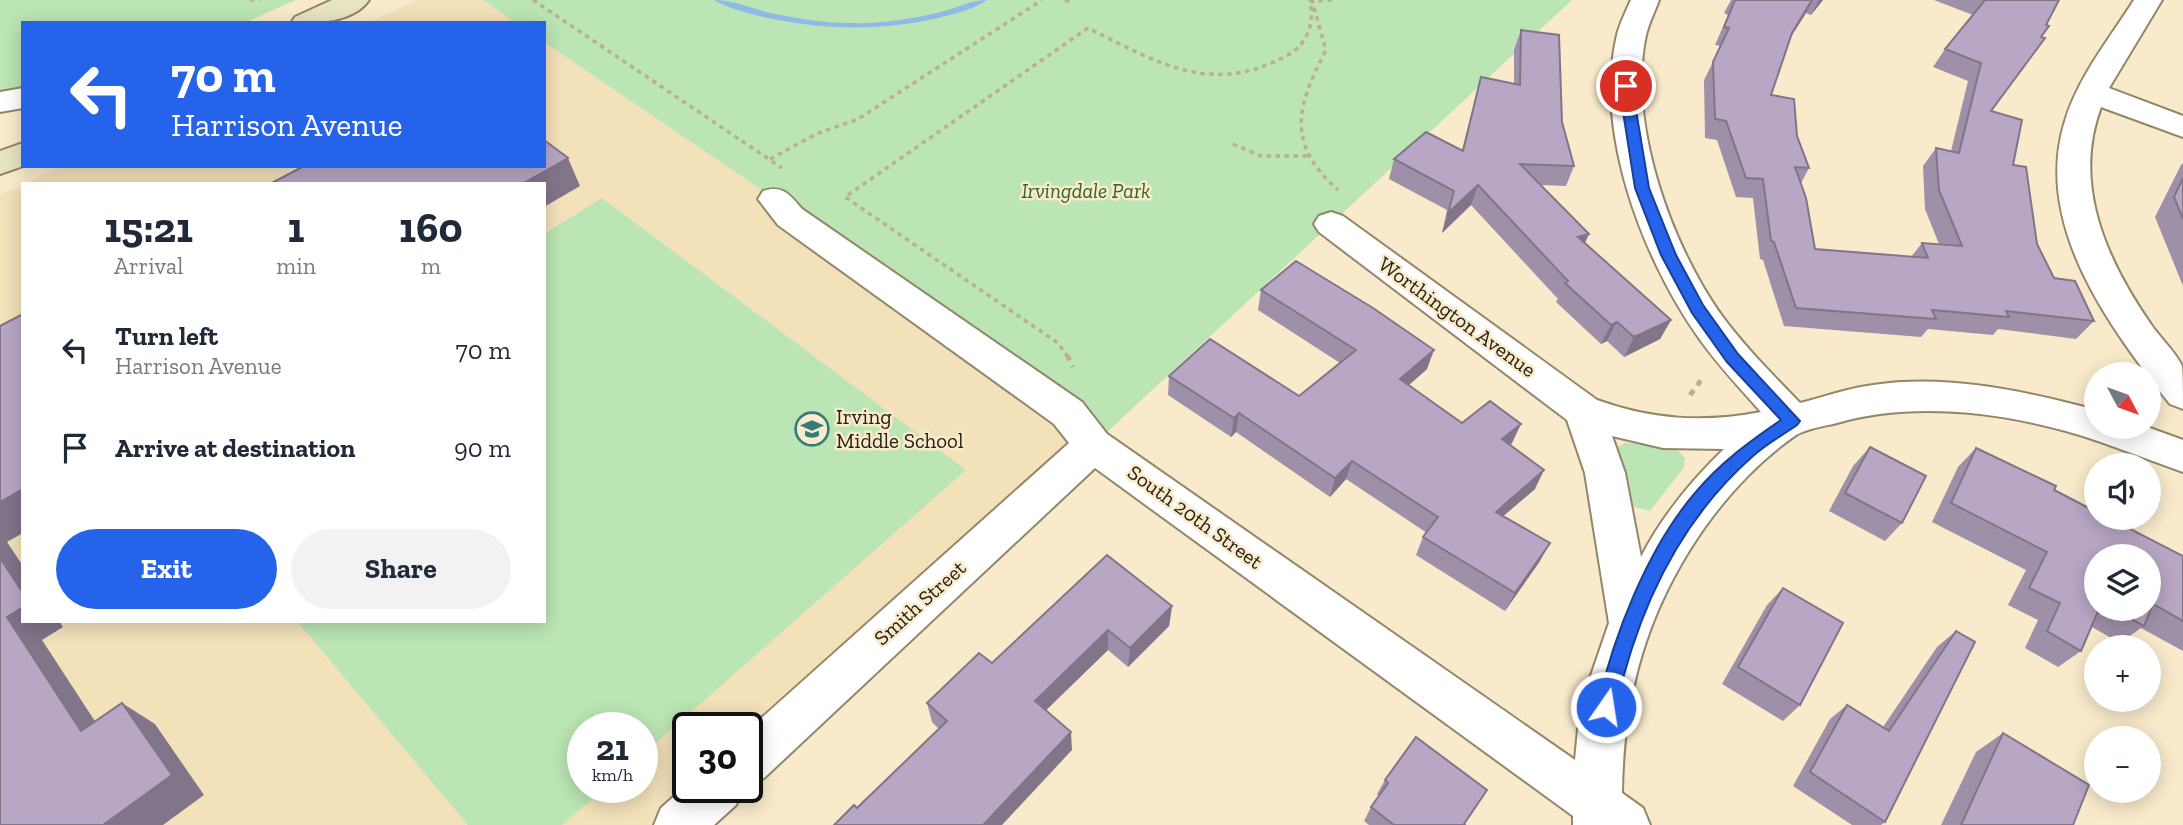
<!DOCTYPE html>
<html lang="en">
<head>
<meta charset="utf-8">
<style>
	:root { --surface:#fff; --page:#f2f2f3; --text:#1f2937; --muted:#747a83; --accent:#2563eb }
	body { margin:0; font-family:"Zilla Slab",serif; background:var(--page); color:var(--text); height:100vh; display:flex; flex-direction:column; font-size:26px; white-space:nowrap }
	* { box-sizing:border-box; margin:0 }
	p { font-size:23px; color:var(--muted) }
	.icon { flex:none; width:38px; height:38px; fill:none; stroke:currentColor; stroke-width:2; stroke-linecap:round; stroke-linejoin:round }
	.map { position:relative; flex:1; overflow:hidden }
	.details { position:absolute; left:21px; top:182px; width:525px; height:441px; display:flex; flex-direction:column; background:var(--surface); border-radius:0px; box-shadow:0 4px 18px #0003 }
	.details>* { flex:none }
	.guide { position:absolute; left:21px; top:21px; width:525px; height:147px; border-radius:0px; box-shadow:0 4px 18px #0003; background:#2563eb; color:#fff; overflow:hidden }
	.needle { width:46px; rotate:131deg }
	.controls { position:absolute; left:2084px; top:362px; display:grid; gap:14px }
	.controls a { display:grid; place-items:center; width:77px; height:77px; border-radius:50%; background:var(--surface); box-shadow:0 4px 18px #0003; font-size:35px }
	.speed { position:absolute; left:567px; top:712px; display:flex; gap:14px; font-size:35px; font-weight:700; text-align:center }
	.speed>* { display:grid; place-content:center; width:91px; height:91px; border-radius:50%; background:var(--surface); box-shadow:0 4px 18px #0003; line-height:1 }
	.speed small { font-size:18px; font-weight:400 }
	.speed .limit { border:4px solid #111; border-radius:10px; background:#fff; color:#111 }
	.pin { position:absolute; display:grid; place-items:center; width:60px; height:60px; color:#fff; margin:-30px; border:4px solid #fff; border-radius:50%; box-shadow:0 2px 7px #0007 }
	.me { position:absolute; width:77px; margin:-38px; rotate:13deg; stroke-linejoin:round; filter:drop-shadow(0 0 5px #0008) }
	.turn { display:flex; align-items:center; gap:24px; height:147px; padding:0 35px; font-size:32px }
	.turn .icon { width:91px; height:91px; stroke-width:2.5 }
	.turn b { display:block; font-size:49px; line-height:60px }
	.eta { display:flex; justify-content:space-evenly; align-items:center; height:119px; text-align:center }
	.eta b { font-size:42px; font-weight:700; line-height:49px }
	.action { display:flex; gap:14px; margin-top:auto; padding:14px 35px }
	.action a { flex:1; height:80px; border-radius:42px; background:var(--accent); color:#fff; font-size:28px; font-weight:700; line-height:80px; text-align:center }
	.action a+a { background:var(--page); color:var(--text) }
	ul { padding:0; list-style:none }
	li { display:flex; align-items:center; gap:21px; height:98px; padding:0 35px }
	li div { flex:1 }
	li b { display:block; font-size:26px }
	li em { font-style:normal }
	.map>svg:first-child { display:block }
	.built { fill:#f3e1ba; fill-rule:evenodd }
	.green { fill:#bbe5b4 }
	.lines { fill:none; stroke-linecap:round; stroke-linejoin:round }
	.stream { fill:#8fbae7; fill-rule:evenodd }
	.minor-casing { stroke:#938669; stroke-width:4 }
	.secondary-casing { stroke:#938669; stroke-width:4 }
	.path-far1 { stroke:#baae94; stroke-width:3.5; stroke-dasharray:4.5 4.5; stroke-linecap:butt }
	.path { stroke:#baae94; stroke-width:5; stroke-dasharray:6 6; stroke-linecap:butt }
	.minor { fill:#fff; fill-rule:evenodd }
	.secondary { fill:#e7e4c4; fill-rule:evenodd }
	.wall { fill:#9e90a9; fill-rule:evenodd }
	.shaded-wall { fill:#817589 }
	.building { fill:#b8a7c4; stroke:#817589; stroke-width:2 }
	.route { fill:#2563eb; stroke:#184099; stroke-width:2 }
	.labels { text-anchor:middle; stroke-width:5; stroke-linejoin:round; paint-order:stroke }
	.park-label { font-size:21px; font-style:italic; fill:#2f6527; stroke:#f9eacb }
	.street-label { font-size:21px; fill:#262115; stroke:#f9eacb }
	.poi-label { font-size:21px; fill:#262115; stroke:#f9eacb; text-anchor:start }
</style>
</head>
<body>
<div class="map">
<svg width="2183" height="825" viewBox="0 0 2183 825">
	<rect width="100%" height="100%" fill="#f9eacb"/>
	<!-- built -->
	<g class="built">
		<path d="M417,0h66l33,23h-148z"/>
		<path d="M544,42l231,157 318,246 -346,317v-34h-59v60h31l-41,37h-678v-630l23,-10v436h521v-437h-519l37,-18h482zM583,728h59v60h-59z"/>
	</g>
	<!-- green -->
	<g class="green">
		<path d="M0,0h296l-52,23h-221v75l-23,4z"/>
		<path d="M483,0h1089l-479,445 -318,-246 -231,-157v-19h-28z"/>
		<path d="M602,198l364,272 -324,285v-27h-59v60h22l-43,37h-94l-171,-204h247v-387z"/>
		<path d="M1625,443c20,2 49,-4 60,16l-1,8 -34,44 -22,-6 -16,-55z"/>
	</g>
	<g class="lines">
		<!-- stream -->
		<path class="stream" d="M714,0c18,0 34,7 52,12 27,6 56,11 85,11 30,1 60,-4 90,-11 16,-4 30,-12 46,-12 -12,9 -30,13 -45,17 -61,15 -121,13 -183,-1 -14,-4 -33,-8 -45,-16z"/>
		<defs>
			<g id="minor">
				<path d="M1631,0h28c-4,11 -10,23 -13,35 -19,87 25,210 76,281 23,31 51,59 78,87 24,-6 48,-15 73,-18 74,-11 152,6 223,25v17h51l36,13v32c-29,-10 -56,-21 -85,-31 -80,-27 -179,-42 -261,-18 -12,3 -31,6 -41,12 -43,30 -79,71 -107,116 -47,76 -66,154 -67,242l21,15 7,17h-77v-9l-478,-348 -331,310 -17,7v-54l322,-288 -15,-19 -276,-199 -20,-26 5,-8c20,-6 26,3 39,18l280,193 25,32 468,326 3,-31 9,-42 22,-64 -24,-150 -18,-53 -248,-188 -5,-8 5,-8 12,-4 12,4 254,184c55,20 107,23 164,12 -22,-25 -46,-50 -65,-78 -54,-78 -102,-204 -79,-299 3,-12 9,-24 14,-35zM1612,436l51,12 61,1c-33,32 -62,67 -83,108l-16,-84z"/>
				<path d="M2134,0h28l-53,88 74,28v21l-82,-30c-29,77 5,152 49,216 9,14 25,28 32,43 1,10 1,31 1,43l-13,-5c-59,-75 -138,-179 -105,-283 13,-44 45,-83 69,-121z"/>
				<path d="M23,88v20l-23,4v-20z"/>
				<path d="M688,784v4h55l-7,17 -22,20h-60l7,-17z"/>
			</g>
			<g id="secondary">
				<path d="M332,0h37c-16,23 -54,23 -78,23l4,-6z"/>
				<path d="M23,143v23l-23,8v-23z"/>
			</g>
		</defs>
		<!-- minor casing -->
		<use href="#minor" class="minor-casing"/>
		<!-- secondary casing -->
		<use href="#secondary" class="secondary-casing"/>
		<!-- path-far1 -->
		<g class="path-far1">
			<path d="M250,0h10"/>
			<path d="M533,0l249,168"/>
			<path d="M1065,0l8,3"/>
			<path d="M1332,0l-20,1 14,49c-29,56 -41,93 12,140"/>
			<path d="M1233,144l28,12h47"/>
			<path d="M770,159l46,-25 42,-15 184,-119"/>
			<path d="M1068,357l-10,-14 -213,-146 243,-169c71,35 123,69 200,27 20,-11 27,-34 22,-55"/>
		</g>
		<!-- path -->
		<g class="path">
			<path d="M1067,355l6,12"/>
			<path d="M1690,395l12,-16"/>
		</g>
		<!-- minor -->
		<use href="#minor" class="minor"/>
		<!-- secondary -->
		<use href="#secondary" class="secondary"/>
	</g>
	<!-- wall -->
	<g class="wall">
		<path d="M1731,0h92l-12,15 -5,-2 -16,25 -19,57 26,41 12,32 -8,15 14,66 96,8 11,-14 17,1 -14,-35 -2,-43 13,-18 15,3 17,-70 -35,-14 12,-18 28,-34 -39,-15h125l-67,111 21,54 24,79 17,34 40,43 -18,18 -78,-10 -5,6 -65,-6 -7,8 -137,-11 -21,-66 -3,-1 -7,-61 -17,-1 -19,-57 -12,-2 -1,-58 17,-34 -6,-1 13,-30 -4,-2z"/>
		<path d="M1521,30l41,92 12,44 -8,20 -25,-1 44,58 86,77 -11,19 -36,18 -17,-16 -6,3 -45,-42 2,-3 -87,-94 -29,28 5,-23 -58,-31 5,-20 68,-9 19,-73 33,7v-34z"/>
		<path d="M2183,163v123l-28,-69 26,-52z"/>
		<path d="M1261,290l166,79 -18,16 53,38 50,20 -2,2 25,44 -32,27 37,45 -35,50 -89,-56 7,-18 4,-4 -81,-54 -16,18 -94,-65 -5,5 -63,-42 1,-19 130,20 41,-33 -82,-53z"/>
		<path d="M1870,447l32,76 -17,18 -56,-30 24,-45z"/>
		<path d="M1976,448l207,108v95l-42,-23 -21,15 -28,-16 -11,24 -23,16 -33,-19 13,-28 -30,-15 18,-35 -94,-48 26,-55zM2149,556v53h-53z"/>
		<path d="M1783,588l17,117 -17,16 -61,-37 45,-79z"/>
		<path d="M1172,606l-3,20 -41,41 -20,-17 -62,60 26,40 -215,58 82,-79 -7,-7 -5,-19 65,-40z"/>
		<path d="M1956,631l-71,191 -4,3h-29l-59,-39 37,-67 17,-14 36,22 54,-80z"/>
		<path d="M2003,733l70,92h-132l35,-73z"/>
		<path d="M1385,780l79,44 1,1h-96l-5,-4 7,-14 8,-11 -2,-2z"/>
	</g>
	<!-- shaded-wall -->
	<g class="shaded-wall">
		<path d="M1813,0l-7,13 -24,38 10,-18z"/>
		<path d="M1819,0h4l-12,15z"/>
		<path d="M568,158l12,28 -36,21v-23h-22z"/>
		<path d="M1478,185l-7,20 -29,28 6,-20z"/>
		<path d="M1589,234l-9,20 -2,-17z"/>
		<path d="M1671,320l-11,19 -36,18 10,-20z"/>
		<path d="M1617,322l-10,19 -6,3 10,-19z"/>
		<path d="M1434,350l-7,19 -33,29 6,-19z"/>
		<path d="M1239,413l-3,19 -5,5 3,-19z"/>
		<path d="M1521,424l-9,19 -18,15 8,-19z"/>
		<path d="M1352,461l-6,18 -16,18 5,-19z"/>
		<path d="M1544,470l-9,19 -48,41 9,-18z"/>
		<path d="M23,489v44l-16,9 16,24v27l-23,-35v-56z"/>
		<path d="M1550,543l-10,18 -35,50 10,-18z"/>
		<path d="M1172,606l-3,20 -41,41 2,-19z"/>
		<path d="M23,607v14h36l4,6 -21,13 73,112 -34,-21 -74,-114z"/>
		<path d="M1108,630v20l-71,69 -2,-18z"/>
		<path d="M122,703l33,21 49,71 -41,30h-60z"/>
		<path d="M1071,732l1,18 -70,75h-18z"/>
	</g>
	<!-- building -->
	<g class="building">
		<path d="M1735,0h77l-20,33 -21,62 23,4 3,37 12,32 -14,-1 11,31 9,51 113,9 -6,-15 40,3 -23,-56 -3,-42 23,5 22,-90 -36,-14 40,-49h74l-13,25 3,1 -8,11 4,1 -54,73 31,9 -9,45 13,2 11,77 17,34 21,3 19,40 -88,-10 3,6 -77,-7 4,9 -140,-11 -22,-66 -3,-1 -8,-62 -17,-1 -20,-57 -11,-2 -2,-57 16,-34 -5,-1z"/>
		<path d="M1521,30l38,5 3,87 12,44 -54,-2 69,70 -11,3 93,83 -37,17 -17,-15 -6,3 -46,-42 3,-2 -90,-96 -30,28 6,-22 -60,-32 32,-27 37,19 18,-74 39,8z"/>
		<path d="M544,140l24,18 -46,26h-252l34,-18h240z"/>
		<path d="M2183,178v41l-9,-22z"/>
		<path d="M1296,261l77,47 61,42 -34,29 62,44 28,-22 31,23 -19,15 42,31 -48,42 54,31 -35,50 -92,-56 15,-20 -86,-56 -17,17 -96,-65 -5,5 -65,-42 41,-37 89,57 57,-46 -95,-60z"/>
		<path d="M23,314v175l-23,13v-176z"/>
		<path d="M1870,447l56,29 -24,47 -57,-30z"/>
		<path d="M1976,448l80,38 -2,4 42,22v6h13l74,38v65l-30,-17 -9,22 -31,-17h36v-53h-53v53h3l-18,42 -34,-20 13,-28 -31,-15 18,-36 -96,-49z"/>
		<path d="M1107,555l65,51 -42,42 -22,-18 -73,71 36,31 -87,92 1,1h-151l20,-20 3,3 90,-87 -20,-18 52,-50 13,10z"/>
		<path d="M0,558l23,35v14l-16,10 74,114 41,-28 50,72 -69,50h-103z"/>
		<path d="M1783,588l60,35 -43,82 -62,-38z"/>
		<path d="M1956,631l19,11 -90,180 -75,-50 37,-67 42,26z"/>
		<path d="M2003,733l86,52 -16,40h-112z"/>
		<path d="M1416,737l71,53 -23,34 1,1h-71l-23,-18 17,-24 -3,-3z"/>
	</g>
	<!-- route -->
	<path class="route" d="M1626,82l6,4 17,102 27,67 27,50 35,49 62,67 -3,4c-14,10 -31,19 -44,31 -74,65 -116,156 -137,251l-3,6 -7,3 -6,-3 -3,-6c17,-72 50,-158 98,-214 25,-30 55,-52 86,-73l-54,-58 -35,-49 -31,-58 -26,-67 -16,-102z"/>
	<!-- icons -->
	<defs>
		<symbol id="school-ring" viewBox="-11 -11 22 22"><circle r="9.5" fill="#f9eacb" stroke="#327b7a" stroke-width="1.5"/><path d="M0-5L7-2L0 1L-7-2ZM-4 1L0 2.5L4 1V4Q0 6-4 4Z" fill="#327b7a"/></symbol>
	</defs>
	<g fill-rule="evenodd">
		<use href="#school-ring" x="793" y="410" width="38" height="38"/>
	</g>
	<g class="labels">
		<!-- park labels -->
		<g class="park-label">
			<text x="1086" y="198">Irvingdale Park</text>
		</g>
		<!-- street labels -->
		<g class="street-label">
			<text transform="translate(1457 317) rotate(36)" y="7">Worthington Avenue</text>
			<text transform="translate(1195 517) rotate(36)" y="7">South 20th Street</text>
			<text transform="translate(920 603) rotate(-42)" y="7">Smith Street</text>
		</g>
		<!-- poi labels -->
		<g class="poi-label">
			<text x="836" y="424">Irving<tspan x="836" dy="24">Middle School</tspan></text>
		</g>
	</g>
</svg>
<div class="controls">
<a><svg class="needle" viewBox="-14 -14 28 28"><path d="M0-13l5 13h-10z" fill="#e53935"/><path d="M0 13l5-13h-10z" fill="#747a83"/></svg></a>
<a><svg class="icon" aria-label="sound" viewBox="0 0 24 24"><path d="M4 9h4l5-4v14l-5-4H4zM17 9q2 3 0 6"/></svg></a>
<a><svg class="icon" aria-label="layers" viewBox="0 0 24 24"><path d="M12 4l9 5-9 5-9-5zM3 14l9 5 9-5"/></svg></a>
<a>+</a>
<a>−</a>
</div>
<div class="speed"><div>21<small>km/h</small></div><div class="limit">30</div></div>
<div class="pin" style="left:1626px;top:86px;background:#d93025"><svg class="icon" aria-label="arrive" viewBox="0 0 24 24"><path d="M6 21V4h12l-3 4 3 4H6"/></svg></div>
<svg class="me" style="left:1606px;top:707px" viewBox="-20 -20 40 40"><circle r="17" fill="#2563eb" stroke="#fff" stroke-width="3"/><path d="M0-11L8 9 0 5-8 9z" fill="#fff"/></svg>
<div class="guide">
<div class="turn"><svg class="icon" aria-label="left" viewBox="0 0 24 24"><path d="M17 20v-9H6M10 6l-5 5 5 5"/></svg><div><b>70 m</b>Harrison Avenue</div></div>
</div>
<section class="details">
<div class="eta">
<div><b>15:21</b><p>Arrival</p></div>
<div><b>1</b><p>min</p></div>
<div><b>160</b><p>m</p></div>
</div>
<ul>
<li><svg class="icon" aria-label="left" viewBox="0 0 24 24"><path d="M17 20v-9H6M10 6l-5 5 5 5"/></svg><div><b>Turn left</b><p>Harrison Avenue</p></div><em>70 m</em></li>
<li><svg class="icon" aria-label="arrive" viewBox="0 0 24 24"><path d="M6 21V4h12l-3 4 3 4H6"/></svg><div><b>Arrive at destination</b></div><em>90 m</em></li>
</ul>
<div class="action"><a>Exit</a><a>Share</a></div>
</section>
</div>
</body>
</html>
